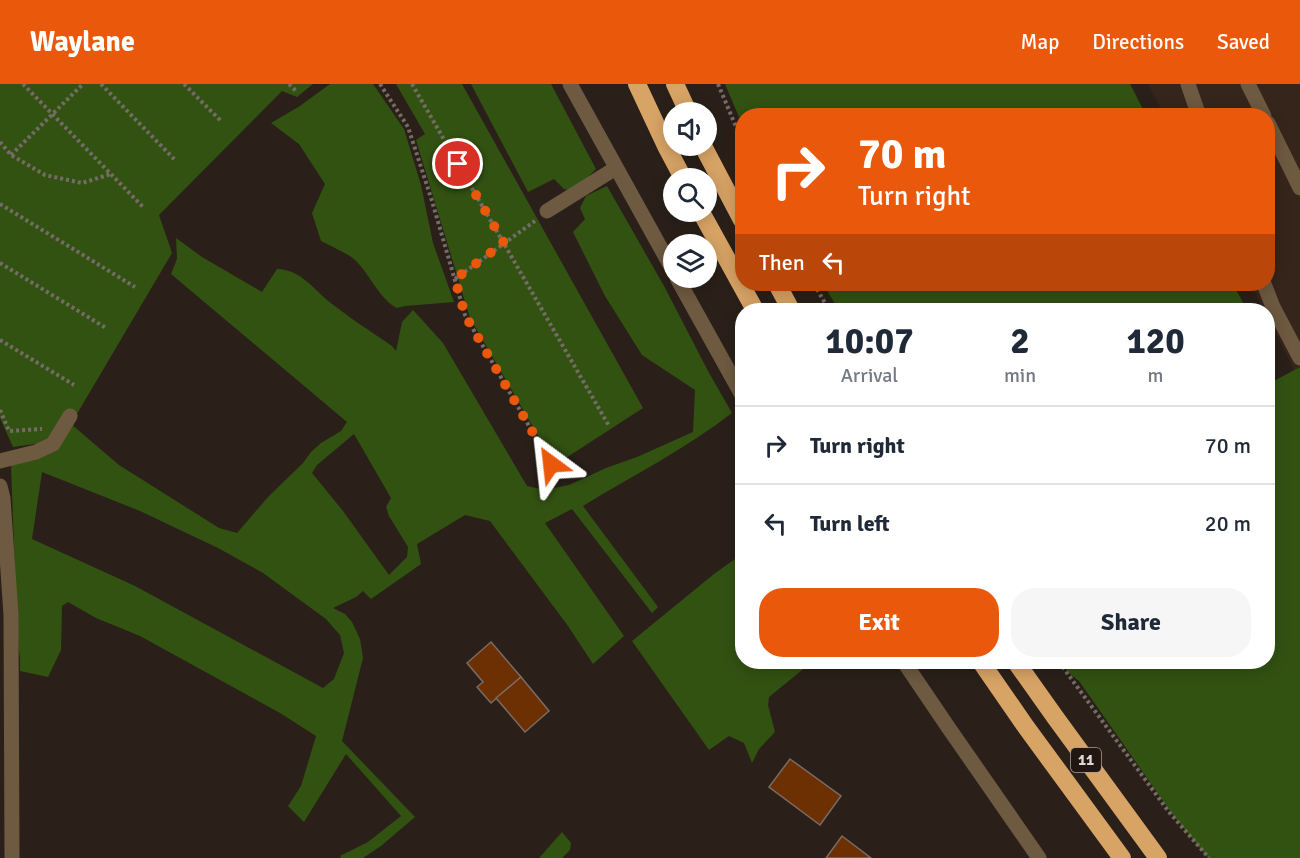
<!DOCTYPE html>
<html lang="en">
<head>
<meta charset="utf-8">
<style>
	:root { --surface:#fff; --page:#f6f6f7; --text:#1f2937; --muted:#747a83; --line:#e0e1e3; --accent:#ea580c }
	body { margin:0; font-family:Signika,sans-serif; background:var(--page); color:var(--text); height:100vh; display:flex; flex-direction:column; font-size:22px; white-space:nowrap }
	* { box-sizing:border-box; margin:0 }
	p { font-size:20px; color:var(--muted) }
	.icon { flex:none; width:33px; height:33px; fill:none; stroke:currentColor; stroke-width:2; stroke-linecap:round; stroke-linejoin:round }
	.map { position:relative; flex:1; overflow:hidden }
	.drawer { position:absolute; left:735px; top:219px; width:540px; height:366px; display:flex; flex-direction:column; background:var(--surface); border-radius:24px; box-shadow:0 3px 15px #0003 }
	.drawer>* { flex:none }
	.guide { position:absolute; left:735px; top:24px; width:540px; height:183px; border-radius:24px; box-shadow:0 3px 15px #0003; background:#ea580c; color:#fff; overflow:hidden }
	.tools { position:absolute; left:663px; top:18px; display:grid; gap:12px }
	.tools a { display:grid; place-items:center; width:54px; height:54px; border-radius:50%; background:var(--surface); box-shadow:0 3px 15px #0003; font-size:30px }
	.pin { position:absolute; display:grid; place-items:center; width:51px; height:51px; color:#fff; margin:-26px; border:3px solid #fff; border-radius:50%; box-shadow:0 2px 6px #0007 }
	.me { position:absolute; width:66px; margin:-33px; rotate:330deg; stroke-linejoin:round; filter:drop-shadow(0 0 4px #0008) }
	.turn { display:flex; align-items:center; gap:21px; height:126px; padding:0 24px; font-size:27px }
	.turn .icon { width:78px; height:78px; stroke-width:2.5 }
	.turn b { display:block; font-size:42px; line-height:51px }
	.then { display:flex; align-items:center; height:57px; padding:0 24px; background:#0003; gap:12px; font-size:22px }
	.eta { display:flex; justify-content:space-evenly; align-items:center; height:102px; text-align:center }
	.eta b { font-size:36px; font-weight:700; line-height:42px }
	.primary-button { display:flex; gap:12px; margin-top:auto; padding:12px 24px }
	.primary-button a { flex:1; height:69px; border-radius:24px; background:var(--accent); color:#fff; font-size:24px; font-weight:700; line-height:69px; text-align:center }
	.primary-button a+a { background:var(--page); color:var(--text) }
	ul { padding:0; list-style:none }
	li { display:flex; align-items:center; gap:18px; height:78px; padding:0 24px; border-top:2px solid var(--line) }
	li div { flex:1 }
	li b { display:block; font-size:22px }
	li em { font-style:normal }
	header { display:flex; align-items:center; gap:36px; box-sizing:border-box; height:84px; padding:0 30px; background:var(--accent); color:#fff }
	header strong { font-size:28px }
	nav { display:flex; gap:33px; margin-inline-start:auto; font-size:21px }
	.map>svg:first-child { display:block }
	.built { fill:#36251b }
	.green { fill:#325212; fill-rule:evenodd }
	.building { fill:#6d3002; stroke:#7a6c65; stroke-width:1.5 }
	.lines { fill:none; stroke-linecap:round; stroke-linejoin:round }
	.path { stroke:#766c67; stroke-width:4; stroke-dasharray:3 3; stroke-linecap:butt }
	.minor { stroke:#6e5941; stroke-width:15 }
	.highway { stroke:#d8a465; stroke-width:18 }
	.route { stroke:#ea580c; stroke-width:10; stroke-dasharray:0 18 }
	.labels { text-anchor:middle; stroke-width:6; stroke-linejoin:round; paint-order:stroke }
	.shield { fill:#211610; stroke:#a79e99; stroke-width:1.5 }
	.shield-label { font-size:15px; font-weight:bold; fill:#e0d8d4 }
</style>
</head>
<body>
<header>
<strong>Waylane</strong>
<nav><a>Map</a><a>Directions</a><a>Saved</a></nav>
</header>
<div class="map">
<svg width="1300" height="774" viewBox="0 0 1300 774">
	<rect width="100%" height="100%" fill="#2a2019"/>
	<!-- built -->
	<path class="built" d="M1148,0h152v283l-6,3 -26,-52v-8h-4l-14,-26h18v-168l-104,-1z"/>
	<!-- green -->
	<g class="green">
		<path d="M0,0h313l-16,13 -15,-6 -123,124 13,38 -101,171 48,41 100,63 18,5 31,-36 35,-34 8,-11 10,-9 20,-12 6,-9 -176,-148 6,-15 -1,-21 26,19 60,35 15,-23c23,1 34,17 50,31 20,16 43,31 65,46l4,5 6,-29 11,-12 30,33 84,143 18,4 24,-5 37,-17 31,-11 56,-25 2,-42 -53,-35 -37,-59 -32,-64 12,-13 -5,-11 6,-12 21,-10 57,100 44,85 24,42c-46,36 -99,62 -149,93l75,101 -6,6 -80,-104 -27,14 79,113 -31,28 -25,-38 -78,-105 -25,-6 -48,29 4,20 -50,35 -8,-8 -7,6 -23,11 12,6 7,8 8,17 3,19 -21,83 73,76 -34,29 -18,12h-22l-1,-2 28,-14 33,-26 -55,-62 -42,68 -16,-16 13,-20 15,-50 -36,-23 -140,-77 -44,-18 -28,-16 -6,4 -1,44 -13,27 -28,-6v-12l-3,-29 -6,-166 37,-22 -35,5 -13,-29zM354,350l37,64 -5,9 3,9 19,31 -1,10 -18,18 -46,-64 -31,-38 5,-8zM42,388l98,39 78,37 45,25 63,46 14,16 4,18 -10,26 -11,9 -188,-102 -103,-47z"/>
		<path d="M330,0h43l31,45 17,56 12,58 21,59 -49,4 -8,2c-17,-8 -28,-35 -42,-48 -9,-8 -23,-13 -34,-19l-9,-28 13,-29 -26,-40 -28,-21 29,-17z"/>
		<path d="M396,0h66l181,324 -88,57 -85,-147 -54,-178 9,-6z"/>
		<path d="M471,0h80l45,85 -22,22 -10,-2 -10,-10 -26,13z"/>
		<path d="M725,0h405l16,31 -404,1v8z"/>
		<path d="M823,200h410l14,26h-408z"/>
		<path d="M1300,283v491h-92l-35,-43 -94,-134 -9,-7 -9,-12h207v-278z"/>
		<path d="M742,470v108h70l-43,35 -1,8 7,27 -16,17 -7,14 -8,-20 -15,-7 -20,14 -77,-109 82,-67z"/>
		<path d="M562,748l9,11 -1,7 -8,8h-23z"/>
	</g>
	<!-- building -->
	<g class="building">
		<path d="M491,558l30,35 -30,26 -14,-16 6,-5 -16,-19z"/>
		<path d="M521,593l28,34 -24,21 -29,-34z"/>
		<path d="M790,675l51,37 -21,29 -51,-38z"/>
		<path d="M842,752l29,22h-45z"/>
	</g>
	<g class="lines">
		<!-- path -->
		<g class="path">
			<path d="M23,0l121,124"/>
			<path d="M101,0l75,77"/>
			<path d="M184,0l38,38"/>
			<path d="M289,0l8,8"/>
			<path d="M380,0l28,43 24,74 33,114 86,149"/>
			<path d="M412,0l197,342"/>
			<path d="M718,0l24,57"/>
			<path d="M0,58l11,13 34,20 37,8 29,-9"/>
			<path d="M11,71l72,-71"/>
			<path d="M0,120l135,83"/>
			<path d="M0,179l106,65"/>
			<path d="M455,195l80,-58"/>
			<path d="M814,200l15,26"/>
			<path d="M0,256l74,45"/>
			<path d="M0,326l9,21 33,-2"/>
			<path d="M1059,578l110,150 40,46"/>
		</g>
		<!-- minor -->
		<g class="minor">
			<path d="M570,0l104,188"/>
			<path d="M1188,0l11,32"/>
			<path d="M1248,0l16,32"/>
			<path d="M1268,39l32,65"/>
			<path d="M547,127l69,-43"/>
			<path d="M677,194l65,117"/>
			<path d="M1264,200l9,23 27,51"/>
			<path d="M0,377l36,-9 17,-8 17,-28"/>
			<path d="M0,402l3,12 8,117 1,243"/>
			<path d="M904,578l44,65 91,131"/>
		</g>
		<!-- highway -->
		<g class="highway">
			<path d="M637,0l29,62 17,32"/>
			<path d="M675,0l13,28"/>
			<path d="M703,62l39,74"/>
			<path d="M701,128l54,98"/>
			<path d="M777,200l14,26"/>
			<path d="M981,578l45,65 96,131"/>
			<path d="M1016,578l39,55 103,141"/>
		</g>
	</g>
	<g class="lines">
		<!-- route -->
		<path class="route" d="M458,80l46,79 -49,36 10,36 86,149"/>
	</g>
	<g class="labels">
		<!-- shield labels -->
		<rect class="shield" x="1071" y="664" width="30" height="24" rx="4.5"/>
		<g class="shield-label">
			<text x="1086" y="681">11</text>
		</g>
	</g>
</svg>
<div class="tools">
<a><svg class="icon" aria-label="sound" viewBox="0 0 24 24"><path d="M4 9h4l5-4v14l-5-4H4zM17 9q2 3 0 6"/></svg></a>
<a><svg class="icon" aria-label="search" viewBox="0 0 24 24"><circle cx="10" cy="10" r="6"/><path d="M15 15l6 6"/></svg></a>
<a><svg class="icon" aria-label="layers" viewBox="0 0 24 24"><path d="M12 4l9 5-9 5-9-5zM3 14l9 5 9-5"/></svg></a>
</div>
<div class="pin" style="left:458px;top:80px;background:#d93025"><svg class="icon" aria-label="arrive" viewBox="0 0 24 24"><path d="M6 21V4h12l-3 4 3 4H6"/></svg></div>
<svg class="me" style="left:551px;top:380px" viewBox="-20 -20 40 40"><path d="M0-17L14 15 0 8-14 15z" fill="#ea580c" stroke="#fff" stroke-width="4"/></svg>
<div class="guide">
<div class="turn"><svg class="icon" aria-label="right" viewBox="0 0 24 24"><path d="M7 20v-9h11M14 6l5 5-5 5"/></svg><div><b>70 m</b>Turn right</div></div>
<div class="then">Then<svg class="icon" aria-label="left" viewBox="0 0 24 24"><path d="M17 20v-9H6M10 6l-5 5 5 5"/></svg></div>
</div>
<section class="drawer">
<div class="eta">
<div><b>10:07</b><p>Arrival</p></div>
<div><b>2</b><p>min</p></div>
<div><b>120</b><p>m</p></div>
</div>
<ul>
<li><svg class="icon" aria-label="right" viewBox="0 0 24 24"><path d="M7 20v-9h11M14 6l5 5-5 5"/></svg><div><b>Turn right</b></div><em>70 m</em></li>
<li><svg class="icon" aria-label="left" viewBox="0 0 24 24"><path d="M17 20v-9H6M10 6l-5 5 5 5"/></svg><div><b>Turn left</b></div><em>20 m</em></li>
</ul>
<div class="primary-button"><a>Exit</a><a>Share</a></div>
</section>
</div>
</body>
</html>
